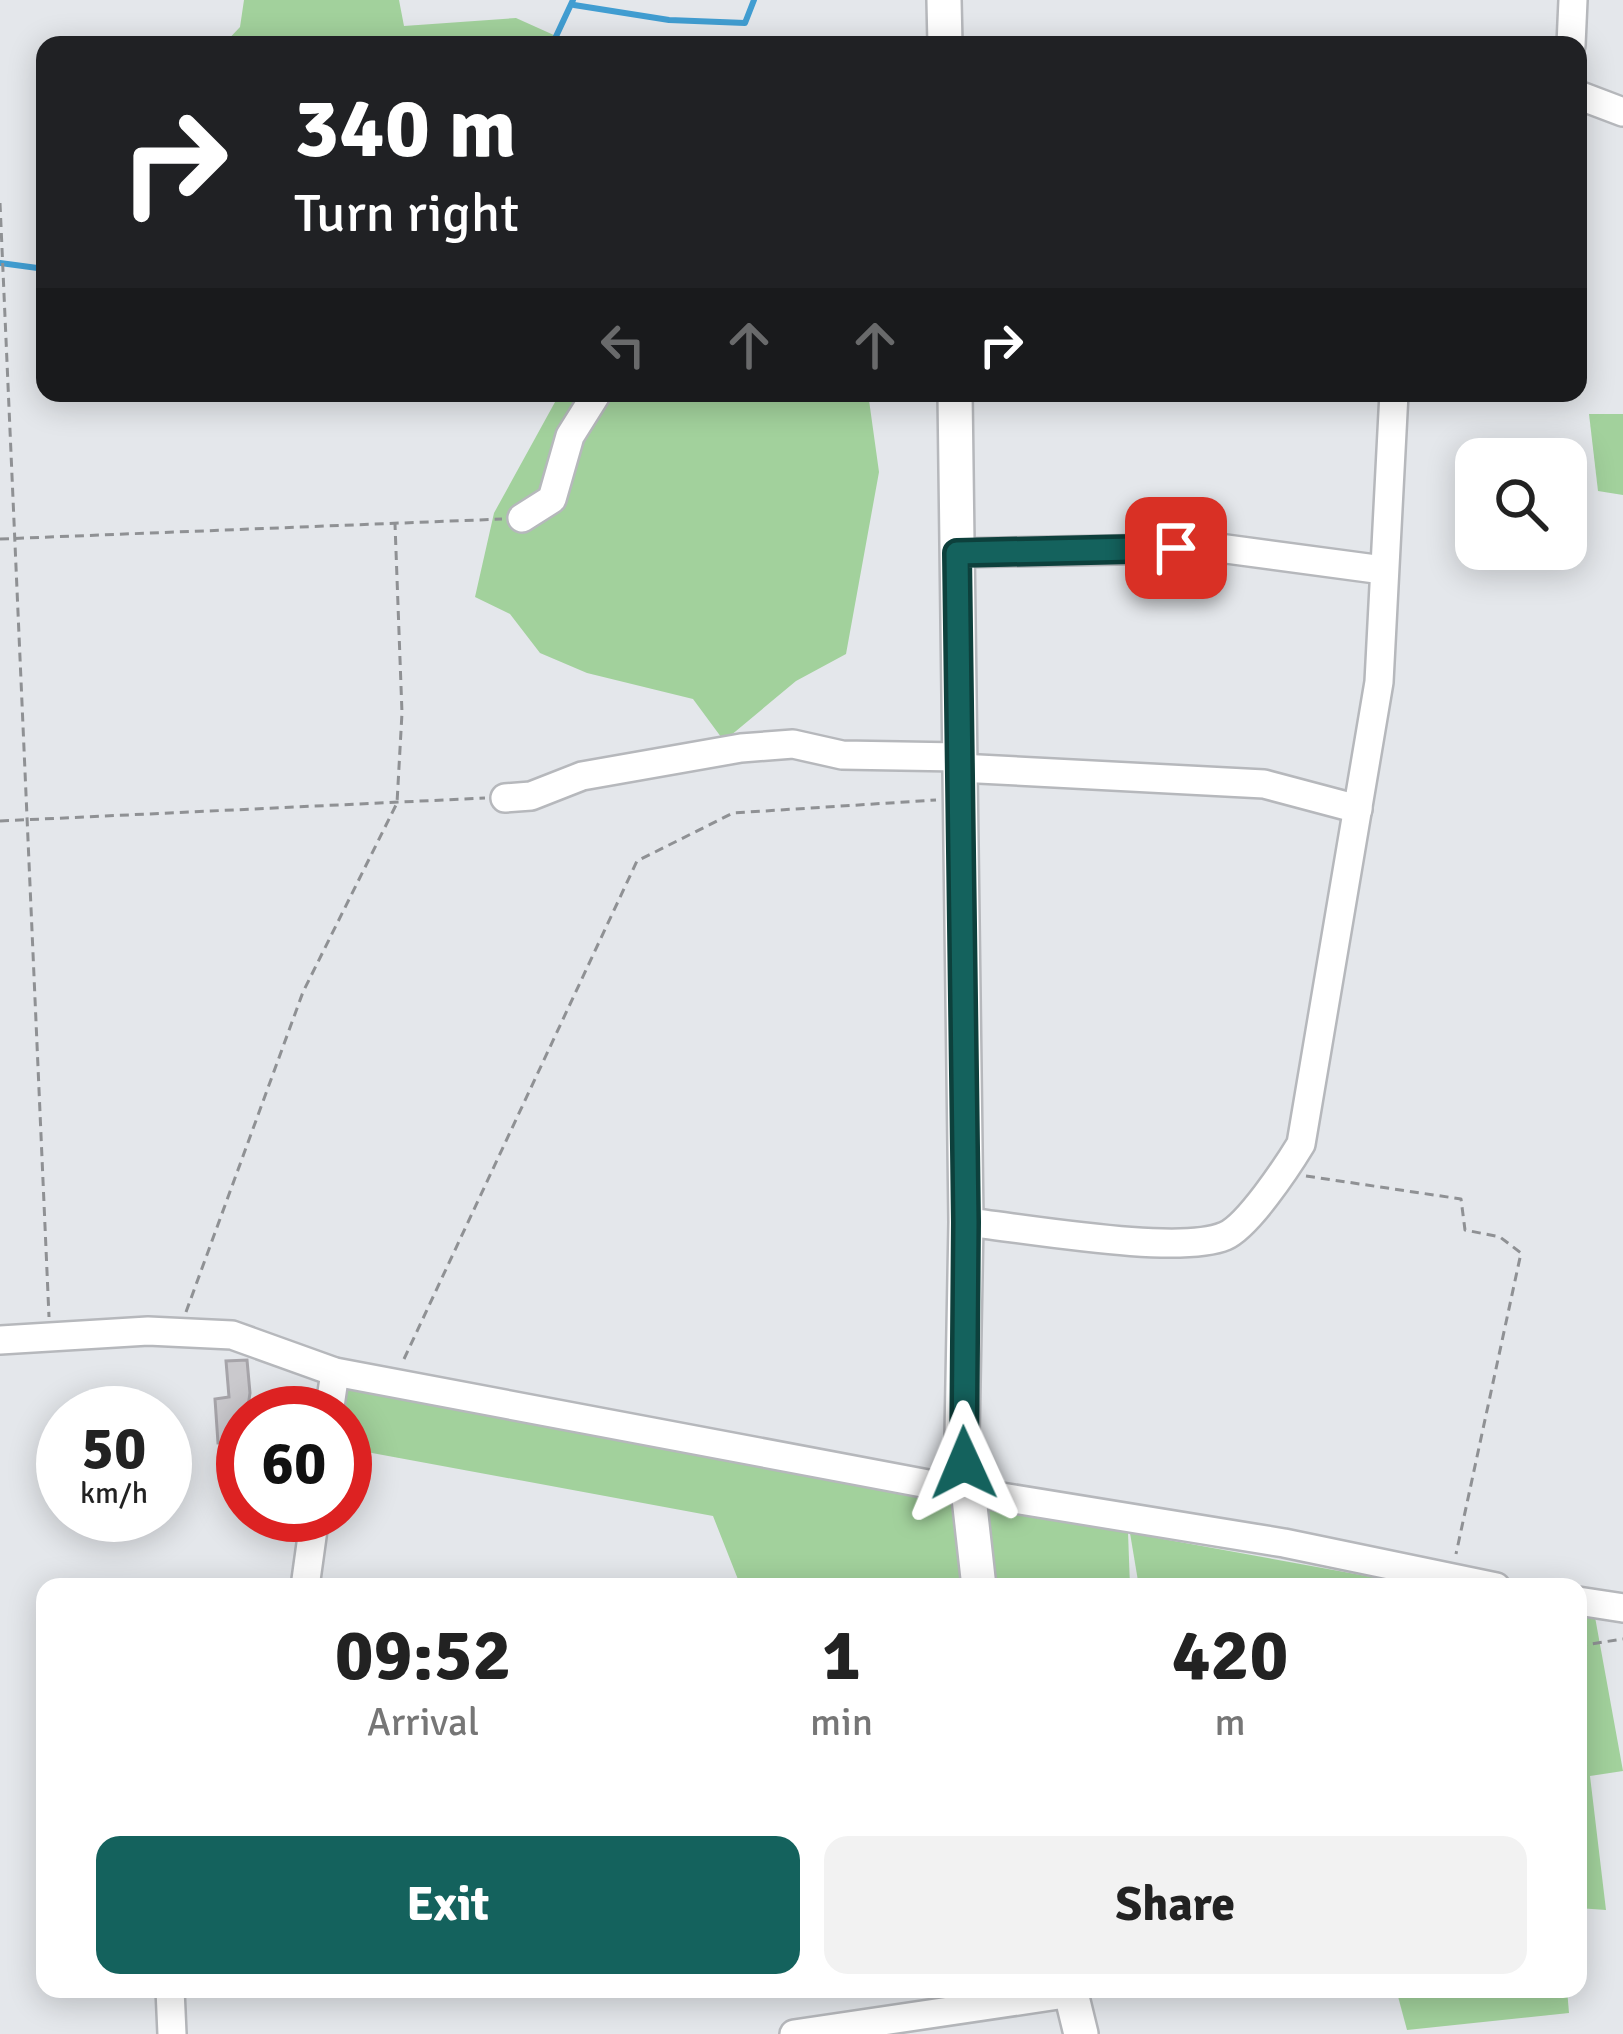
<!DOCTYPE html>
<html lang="en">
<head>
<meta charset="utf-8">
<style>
	:root { --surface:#fff; --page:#f2f2f2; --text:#222; --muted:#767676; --accent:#14625d }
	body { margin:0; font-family:Signika,sans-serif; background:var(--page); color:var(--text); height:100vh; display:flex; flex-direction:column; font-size:45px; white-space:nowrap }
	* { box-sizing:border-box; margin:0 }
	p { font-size:39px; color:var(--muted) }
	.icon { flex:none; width:66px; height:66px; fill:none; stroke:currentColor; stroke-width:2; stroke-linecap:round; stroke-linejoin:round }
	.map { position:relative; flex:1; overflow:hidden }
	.side { position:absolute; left:36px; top:1578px; width:1551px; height:420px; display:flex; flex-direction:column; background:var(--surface); border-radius:24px; box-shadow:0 6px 30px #0003 }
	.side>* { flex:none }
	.hud { position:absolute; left:36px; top:36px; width:1551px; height:366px; border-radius:24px; box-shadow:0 6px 30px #0003; background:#202124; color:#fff; overflow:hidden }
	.tools { position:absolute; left:1455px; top:438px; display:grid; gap:24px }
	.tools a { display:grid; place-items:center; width:132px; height:132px; border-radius:24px; background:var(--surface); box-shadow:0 6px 30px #0003; font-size:60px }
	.speed { position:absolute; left:36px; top:1386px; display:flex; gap:24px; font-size:60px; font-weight:700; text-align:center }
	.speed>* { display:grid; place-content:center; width:156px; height:156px; border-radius:50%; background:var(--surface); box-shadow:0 6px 30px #0003; line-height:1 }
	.speed small { font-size:30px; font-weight:400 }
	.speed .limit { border:18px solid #d22; background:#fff; color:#111 }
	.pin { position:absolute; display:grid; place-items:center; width:102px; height:102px; color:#fff; margin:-51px; border-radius:24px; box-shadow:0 6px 18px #0006 }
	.me { position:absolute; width:132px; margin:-66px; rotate:359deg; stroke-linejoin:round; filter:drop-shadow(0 0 9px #0008) }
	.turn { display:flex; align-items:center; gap:42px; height:252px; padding:0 60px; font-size:54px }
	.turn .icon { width:156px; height:156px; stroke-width:2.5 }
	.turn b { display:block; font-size:84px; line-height:102px }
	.lanes { display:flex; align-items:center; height:114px; padding:0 60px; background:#0003; justify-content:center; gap:60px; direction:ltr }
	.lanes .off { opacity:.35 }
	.eta { display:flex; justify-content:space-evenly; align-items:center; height:204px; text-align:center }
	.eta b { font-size:72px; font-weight:700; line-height:84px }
	.primary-button { display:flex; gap:24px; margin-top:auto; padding:24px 60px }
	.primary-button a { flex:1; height:138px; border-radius:24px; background:var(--accent); color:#fff; font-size:48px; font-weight:700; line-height:138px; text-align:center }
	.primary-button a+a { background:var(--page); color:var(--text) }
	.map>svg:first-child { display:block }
	.green { fill:#a2d19c }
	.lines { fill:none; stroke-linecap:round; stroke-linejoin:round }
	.stream { stroke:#419dd1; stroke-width:6 }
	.building { fill:#cac9cd; stroke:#a6a4a9; stroke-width:3 }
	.minor-casing { stroke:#b6b8bc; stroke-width:32 }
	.major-casing { stroke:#b6b8bc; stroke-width:38 }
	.path { stroke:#8f9194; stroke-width:3; stroke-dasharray:9 6; stroke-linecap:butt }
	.minor { stroke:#fff; stroke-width:27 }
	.major { stroke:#fff; stroke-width:33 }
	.route-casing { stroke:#0d403c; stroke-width:30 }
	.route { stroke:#14625d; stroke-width:21 }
</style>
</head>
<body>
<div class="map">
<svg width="1623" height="2034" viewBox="0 0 1623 2034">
	<rect width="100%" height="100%" fill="#e4e7eb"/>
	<!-- green -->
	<g class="green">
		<path d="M244,0h155l5,26 112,-8 40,18 -8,9h-325l17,-18z"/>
		<path d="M560,393h308l11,79 -33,182 -50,27 -72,60 -31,-42 -106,-26 -47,-20 -30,-39 -35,-17 19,-84z"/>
		<path d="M1589,414h34v81l-25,-4z"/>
		<path d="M343,1381l610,118 14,88h-226l-28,-71 -368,-68v-35h-8z"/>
		<path d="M981,1508l147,24 2,55h-138z"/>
		<path d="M1130,1533l297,54h-288z"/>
		<path d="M1578,1614l17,3 28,154 -33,5 16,134 -28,-2z"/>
		<path d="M1396,1989h171l2,24 -162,17z"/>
	</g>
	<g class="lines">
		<!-- stream -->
		<g class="stream">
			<path d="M574,5l95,15 76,3 9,-23"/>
			<path d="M552,45l21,-45"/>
			<path d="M0,263l45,6"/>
		</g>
	</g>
	<!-- building -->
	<path class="building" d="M247,1360l3,33 -7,48 -25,2 -3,-44 14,-2 -3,-36z"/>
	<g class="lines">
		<defs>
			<g id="minor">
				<path d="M1571,45l2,-45"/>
				<path d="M1578,95l45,17"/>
				<path d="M522,518l30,-19 18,-63 27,-43"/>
				<path d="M957,553l262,-5 164,22"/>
				<path d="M959,768l305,16 94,25"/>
				<path d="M505,798l26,-2 51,-20 159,-28 52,-4 49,11 117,2"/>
				<path d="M966,1222c57,6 212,34 259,14 23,-10 62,-69 76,-92l78,-462 15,-289"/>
				<path d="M0,1340l148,-9 84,4 103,37 630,119 319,52 212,44"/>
				<path d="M329,1413l6,-41"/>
				<path d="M305,1587l10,-72"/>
				<path d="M1578,1601l45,7"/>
				<path d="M170,1989l2,45"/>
				<path d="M794,2034l278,-41"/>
			</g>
			<g id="major">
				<path d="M944,0l1,45"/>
				<path d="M955,393l11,829 -4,213 17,152"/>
				<path d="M1070,1989l11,45"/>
			</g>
		</defs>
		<!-- minor casing -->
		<use href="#minor" class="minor-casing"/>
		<!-- major casing -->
		<use href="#major" class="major-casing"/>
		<!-- path -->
		<g class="path">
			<path d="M0,203l49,1114"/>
			<path d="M0,539l502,-20"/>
			<path d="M0,821l485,-23"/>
			<path d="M1306,1176l155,23 4,31 35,7 21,16 -65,301"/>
			<path d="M186,1312l117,-320 94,-189 5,-90 -7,-189"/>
			<path d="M404,1359l233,-498 96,-48 203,-13"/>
			<path d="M1578,1646l45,-7"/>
		</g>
		<!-- minor -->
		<use href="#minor" class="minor"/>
		<!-- major -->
		<use href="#major" class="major"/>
	</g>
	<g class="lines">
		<defs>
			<path id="route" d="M964,1463l2,-241 -9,-669 219,-5"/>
		</defs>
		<!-- route casing -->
		<use href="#route" class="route-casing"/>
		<!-- route -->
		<use href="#route" class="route"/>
	</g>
</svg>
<div class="tools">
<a><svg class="icon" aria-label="search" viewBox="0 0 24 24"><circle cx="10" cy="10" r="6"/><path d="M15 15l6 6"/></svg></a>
</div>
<div class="speed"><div>50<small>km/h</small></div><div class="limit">60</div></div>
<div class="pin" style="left:1176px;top:548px;background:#d93025"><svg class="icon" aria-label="arrive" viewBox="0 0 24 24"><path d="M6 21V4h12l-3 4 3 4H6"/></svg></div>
<svg class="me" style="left:964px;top:1463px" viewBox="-20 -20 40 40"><path d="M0-17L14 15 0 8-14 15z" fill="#14625d" stroke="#fff" stroke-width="4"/></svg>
<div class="hud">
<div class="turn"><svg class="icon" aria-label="right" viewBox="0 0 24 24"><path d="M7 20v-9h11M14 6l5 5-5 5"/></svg><div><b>340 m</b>Turn right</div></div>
<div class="lanes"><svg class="icon off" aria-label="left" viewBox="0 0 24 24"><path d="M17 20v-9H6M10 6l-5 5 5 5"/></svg><svg class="icon off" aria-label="ahead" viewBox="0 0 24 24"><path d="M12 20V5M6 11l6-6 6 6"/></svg><svg class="icon off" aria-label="ahead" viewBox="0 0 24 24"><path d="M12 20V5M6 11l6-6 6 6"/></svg><svg class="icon" aria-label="right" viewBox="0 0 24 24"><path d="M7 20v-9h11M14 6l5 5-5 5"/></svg></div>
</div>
<section class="side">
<div class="eta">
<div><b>09:52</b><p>Arrival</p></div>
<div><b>1</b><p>min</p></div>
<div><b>420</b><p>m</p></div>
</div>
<div class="primary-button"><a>Exit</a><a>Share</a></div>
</section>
</div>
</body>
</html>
